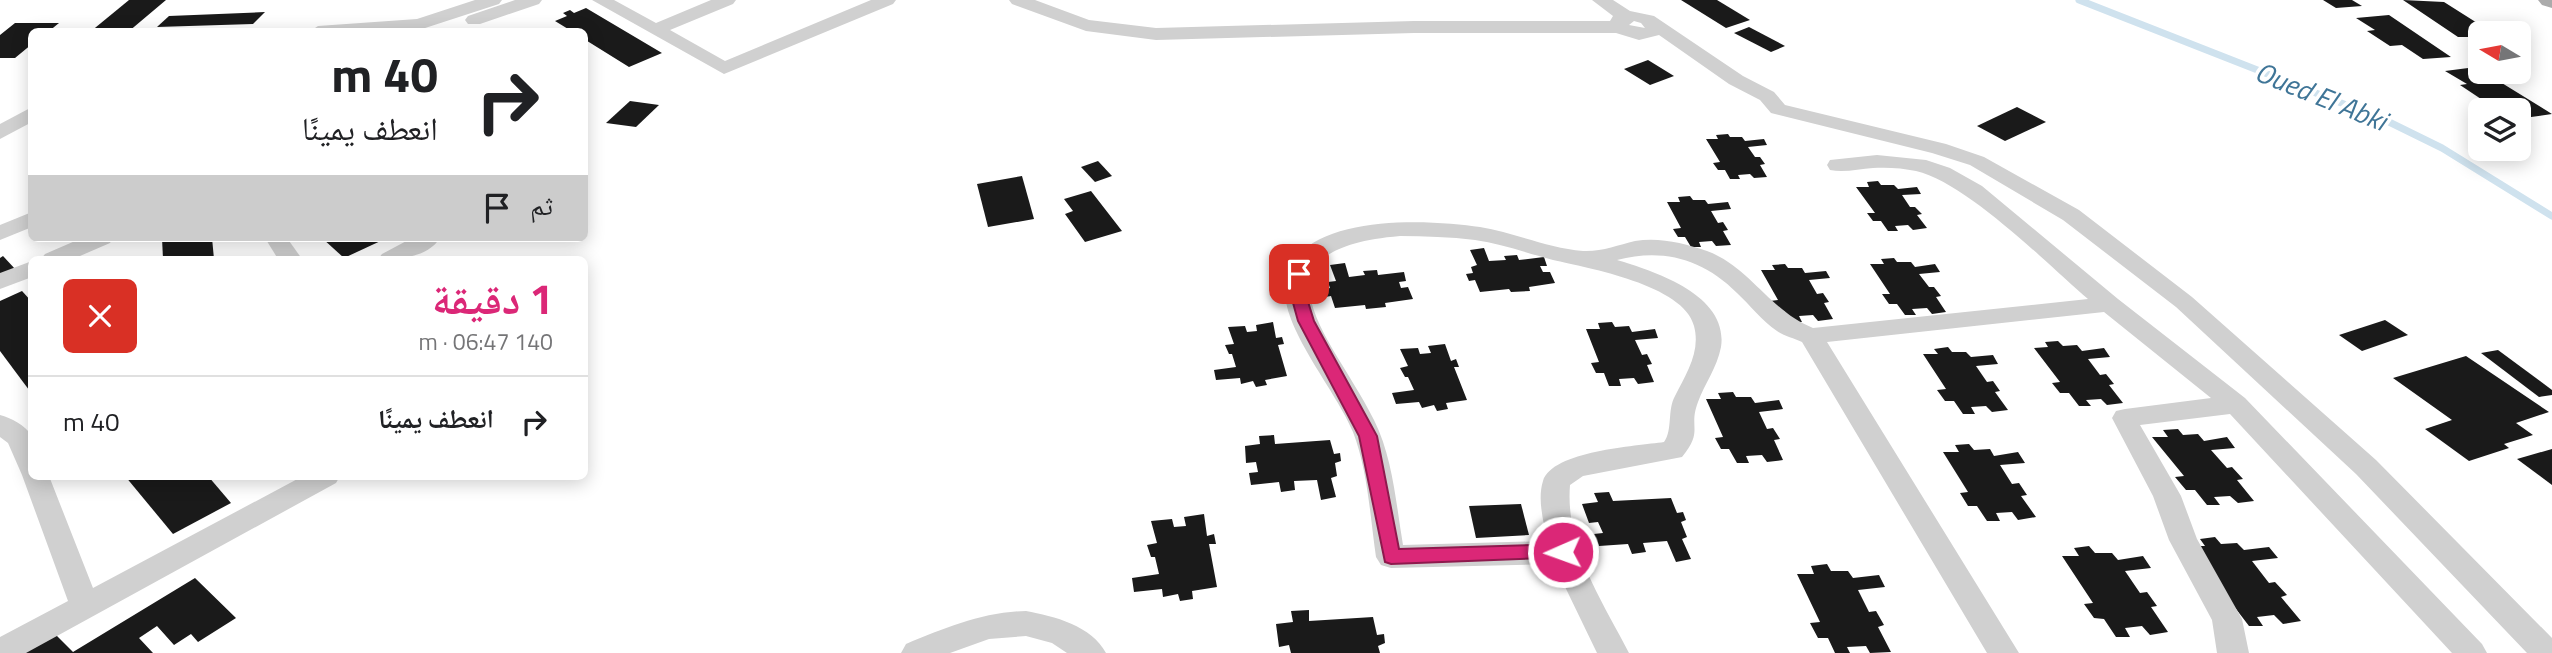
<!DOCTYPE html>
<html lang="ar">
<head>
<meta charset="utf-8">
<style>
	:root { --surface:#fff; --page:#f6f6f6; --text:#202124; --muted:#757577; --line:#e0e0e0; --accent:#db2777 }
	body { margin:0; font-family:"Titillium Web","Noto Naskh Arabic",sans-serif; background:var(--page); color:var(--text); direction:rtl; height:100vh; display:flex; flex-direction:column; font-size:26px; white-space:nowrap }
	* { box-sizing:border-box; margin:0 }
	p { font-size:23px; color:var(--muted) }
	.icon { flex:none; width:38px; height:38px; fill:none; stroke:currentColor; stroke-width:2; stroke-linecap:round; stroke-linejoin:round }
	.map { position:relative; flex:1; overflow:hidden; direction:ltr }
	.sheet { position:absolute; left:28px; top:256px; width:560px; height:224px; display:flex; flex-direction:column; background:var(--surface); border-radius:10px; box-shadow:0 4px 18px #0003; direction:rtl }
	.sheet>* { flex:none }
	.guide { position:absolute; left:28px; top:28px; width:560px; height:214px; border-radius:10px; box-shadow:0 4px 18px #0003; direction:rtl; background:#fff; color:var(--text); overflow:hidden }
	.needle { width:46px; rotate:280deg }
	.fabs { position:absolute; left:2468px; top:21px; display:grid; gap:14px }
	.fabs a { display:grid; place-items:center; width:63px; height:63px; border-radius:10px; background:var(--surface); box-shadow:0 4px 18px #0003; font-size:35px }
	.pin { position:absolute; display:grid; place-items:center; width:60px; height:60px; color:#fff; margin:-30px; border-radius:14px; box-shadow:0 4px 10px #0006 }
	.me { position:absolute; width:77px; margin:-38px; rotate:268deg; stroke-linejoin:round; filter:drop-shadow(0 0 5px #0008) }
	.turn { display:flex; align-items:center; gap:24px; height:147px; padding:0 35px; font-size:32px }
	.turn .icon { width:91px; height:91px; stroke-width:2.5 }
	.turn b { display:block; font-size:49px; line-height:60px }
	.then { display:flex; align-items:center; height:66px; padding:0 35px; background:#0003; gap:14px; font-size:26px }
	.round { display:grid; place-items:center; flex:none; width:74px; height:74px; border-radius:10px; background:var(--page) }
	.overview { display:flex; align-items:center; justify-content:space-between; height:119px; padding:0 35px }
	h1 { font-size:42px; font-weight:700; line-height:52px; color:var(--accent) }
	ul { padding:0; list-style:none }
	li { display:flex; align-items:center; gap:21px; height:91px; padding:0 35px; border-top:2px solid var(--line) }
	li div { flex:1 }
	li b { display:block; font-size:26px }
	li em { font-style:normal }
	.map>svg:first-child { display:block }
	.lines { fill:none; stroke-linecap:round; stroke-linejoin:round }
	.stream { stroke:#cfe2ee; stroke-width:7 }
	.building { fill:#1a1a1a }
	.minor { fill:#d0d0d0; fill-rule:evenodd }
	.major { fill:#ababab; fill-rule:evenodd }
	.route { fill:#db2777; stroke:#8e194d; stroke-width:2 }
	.labels { text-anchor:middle; stroke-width:7; stroke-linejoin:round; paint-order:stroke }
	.water-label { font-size:28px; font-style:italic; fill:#3f7597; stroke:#fff }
</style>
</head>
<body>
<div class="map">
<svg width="2552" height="653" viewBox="0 0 2552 653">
	<rect width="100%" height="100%" fill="#fff"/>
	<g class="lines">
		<!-- stream -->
		<path class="stream" d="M2079,0l308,121 55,27 110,68"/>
	</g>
	<!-- building -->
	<g class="building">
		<path d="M129,0h37l-38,32h-38z"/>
		<path d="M1681,0h36l33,20 -24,8z"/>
		<path d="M2323,0h29l10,6 -26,2z"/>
		<path d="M2403,0l41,2 49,31h-13v9l-9,-5h-13z"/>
		<path d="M586,8l76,45 -33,14 -45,-28v-7h-11l-18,-11 12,-5 -4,-3 7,-3 4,3z"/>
		<path d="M265,12l-12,12 -96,3 12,-11z"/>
		<path d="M2389,15l62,42 -28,2 -21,-14 -12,1 -23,-15 8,-1 -19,-12z"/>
		<path d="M15,23h44l-11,9h-16v12l-17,14h-15v-23z"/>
		<path d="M1749,27l36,19 -14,6 -37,-19z"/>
		<path d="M1648,60l26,16 -24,9 -26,-16z"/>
		<path d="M2476,67l4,5h4l68,42 -28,4 -6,-4v-4h-6l-14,-8 -11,1 -27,-18 7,-1 -22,-13z"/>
		<path d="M630,101l29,4 -23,22 -30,-4z"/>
		<path d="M2017,107l29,15 -41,19 -28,-15z"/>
		<path d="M1728,134l2,3h12l3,4 19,-2 3,6 -19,2 7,10h5l5,7 -5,1 7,12 -13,1 -4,-4 -12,1 2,4h-10l-5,-9h-7l-5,-7 7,-1 -14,-23h12l-2,-4z"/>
		<path d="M1098,161l14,15 -17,6 -14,-15z"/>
		<path d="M1022,176l12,43 -46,8 -11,-43z"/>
		<path d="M1878,181l3,4h13l4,4 19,-2 4,7 -19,1 8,12h5l7,7 -5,1 10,13 -14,2 -5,-5 -13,1 3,5h-10l-7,-10h-8l-6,-8h8l-19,-26h13l-2,-5z"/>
		<path d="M1091,191l31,40 -37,11 -20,-28 8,-3 -9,-12z"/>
		<path d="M1690,196l3,4h12l3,4 20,-2 3,7 -20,2 7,12 5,-1 5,8 -5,1 8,14 -15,1 -4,-5 -13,1 2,5h-10l-6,-10h-7l-5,-8 8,-1 -14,-26h13l-2,-5z"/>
		<path d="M162,238h50l2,21h-51z"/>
		<path d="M322,238h65l-43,20z"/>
		<path d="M1484,248l5,13 17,-1 -2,-4 13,-1 2,5 25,-3 3,9h-7l3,6h7l5,11 -26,4 1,4 -19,1 -2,-3 -29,3 -5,-12 -6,1 -3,-7 7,-1 -2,-6 6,-2 -7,-15z"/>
		<path d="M3,256l13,14 -16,8v-20z"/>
		<path d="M1894,258l3,4h14l4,5 20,-3 5,8 -21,2 10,13h5l7,9 -5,1 10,15 -14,2 -5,-6 -15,1 4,6h-11l-8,-11h-8l-7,-10h8l-20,-30h14l-3,-5z"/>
		<path d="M1345,263l4,14 16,-2 -2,-4 14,-1 1,5 26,-3 2,9 -7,1 2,6 7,-1 5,12 -28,4 1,4 -20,2 -1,-4 -30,3 -4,-12 -6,1 -2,-7 7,-2 -2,-6 8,-1 -6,-16z"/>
		<path d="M1785,264l3,4h14l3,5 21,-2 4,7 -21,2 8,14 6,-1 6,9 -5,1 9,16 -15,2 -5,-6 -14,1 3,6h-11l-7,-11 -8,-1 -6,-9 8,-1 -17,-30h14l-3,-5z"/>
		<path d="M22,291l10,11v92l-32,-43v-50z"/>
		<path d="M2385,320l23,15 -46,16 -23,-16z"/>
		<path d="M1273,322l3,16 6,-1 2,7 -6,1 9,31 -22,4 2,5 -11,2 -3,-6 -12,3 -1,-6 -24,2 -2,-10 22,-3 -4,-13h-3l-4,-9 9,-1 -6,-17 17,-1 2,6 10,-1 -1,-6z"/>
		<path d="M1612,322l3,5 14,-1 3,6 23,-3 3,9 -23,2 7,15 5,-1 5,10 -5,1 7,17 -16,2 -4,-6 -15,1 2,7h-12l-5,-13h-8l-5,-10 8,-1 -13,-33h14l-2,-6z"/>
		<path d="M2058,341l5,5 14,-1 5,6 22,-3 6,9 -22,2 12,16 6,-1 8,10 -5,1 14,18 -16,2 -6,-6 -15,1 5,6h-12l-10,-13h-9l-8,-10 8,-1 -26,-34 14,-1 -3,-5z"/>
		<path d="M1445,344l6,17 5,-2 3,8h-5l13,33 -21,3 2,6 -11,2 -3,-6 -12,3 -3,-6 -23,2 -4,-11 22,-3 -6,-13h-3l-5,-9 8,-2 -8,-17 18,-1 2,6 11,-1 -3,-7z"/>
		<path d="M1948,347l4,5h14l5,5 22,-2 5,9 -22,2 11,16 6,-1 7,10 -5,1 13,18 -16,2 -6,-6 -15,1 4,7h-12l-9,-13h-9l-8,-11 9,-1 -23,-35h15l-4,-5z"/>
		<path d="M2498,350l54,40v5l-13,2 -58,-44z"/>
		<path d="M2466,356l83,56 -33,11 17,12 -29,9 5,4 -40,13 -44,-32 27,-9 -59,-42z"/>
		<path d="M1733,392l3,5h15l4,6 24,-3 4,9 -24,3 8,17 6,-1 7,11 -6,1 9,20 -16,2 -5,-7 -16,1 3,7h-12l-8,-14h-8l-6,-11 8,-1 -17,-38h15l-3,-6z"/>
		<path d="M2178,429l5,6 15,-1 6,7 23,-4 8,11 -24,2 16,18 5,-1 11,12 -6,1 17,21 -16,2 -8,-7 -16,1 6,8h-13l-12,-15h-9l-11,-13 9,-1 -32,-39h16l-5,-7z"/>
		<path d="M1274,435l1,9 55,-4 4,14 6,-1 1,8 -6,2 2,13 -6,2 5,19 -15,3 -4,-20 -23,1 1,9 -14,2 -2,-10 -28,3 -2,-12 9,-1 -2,-10 -10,1 -1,-17 15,-2 -1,-8z"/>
		<path d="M1969,444l5,6 16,-1 4,7 24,-4 7,11 -25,2 12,19 7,-1 8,12 -6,1 15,21 -18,3 -6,-8 -16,1 4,8h-13l-10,-15h-9l-8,-13 8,-1 -25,-40h16l-4,-7z"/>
		<path d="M2552,449v36l-35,-26z"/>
		<path d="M125,476h83l23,27 -58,31z"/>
		<path d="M1609,492l4,9 58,-3 6,15 6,-1 3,8 -5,2 6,15 -5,2 9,20 -15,3 -9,-21 -24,2 3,9 -14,2 -4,-10 -29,2 -5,-12 9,-1 -5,-11 -9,1 -7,-19 16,-2 -4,-9z"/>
		<path d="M1521,504l8,31 -53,3 -7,-32z"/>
		<path d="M1204,514l3,22 7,-2 2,10h-7l8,43 -25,4 1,8 -13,2 -2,-7 -15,3 -1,-8 -28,3 -2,-14 27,-4 -4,-17h-4l-4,-12 10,-2 -6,-22 21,-2 2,8 12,-1 -2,-9z"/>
		<path d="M2215,537l6,7 16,-1 7,7 25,-3 9,11 -26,3 17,22 6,-1 12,13 -6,2 20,24 -18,3 -9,-9 -17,2 6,9h-14l-61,-80h17l-5,-7z"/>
		<path d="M2089,546l6,7h17l6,7 25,-4 8,12 -26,3 15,22 7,-1 10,14 -6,1 17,25 -18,3 -8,-9 -17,2 5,9h-14l-12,-18 -10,-1 -10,-14 9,-1 -31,-47h17l-5,-8z"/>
		<path d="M1827,564l4,7h17l5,7 26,-3 6,12 -27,3 11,22 7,-1 8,14 -6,2 13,25 -21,1 -4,-7 -19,1 3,6h-15l-7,-15h-10l-8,-15 10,-1 -23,-48h17l-3,-8z"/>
		<path d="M195,578l41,40 -38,24 -7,-8 -17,11 -17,-19 -18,12 14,15h-130l32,-19 18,18z"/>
		<path d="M1309,610v11l64,-4 4,18 7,-1 1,9 -7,3 2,7h-89l-2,-8 -10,2 -3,-23 17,-2 -2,-11z"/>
	</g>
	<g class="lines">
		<!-- minor -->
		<g class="minor">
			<path d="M475,0h27l-3,4 -80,26 -110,2 9,-6 99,-7z"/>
			<path d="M515,0h27l-3,4 -59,20h-12l-3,-4 3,-4z"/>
			<path d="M592,0h22l42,23 55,-23h25l-3,4 -63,26 55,31 146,-61h25l-3,4 -169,70z"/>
			<path d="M1009,0h26l54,20 67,8 258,-7h196l3,-5 -21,-16h21l17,11 24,5 89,60 31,16 11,13 161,39 38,13 95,53 113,87 184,163 176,178v15h-25l-171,-179 -180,-167 -113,-87 -93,-55 -38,-12 -161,-40 -11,-13 -31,-16 -70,-49 -20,5 -23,-7h-202l-258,7 -70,-9 -74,-27zM1634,21l7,2 4,5 -16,-3z"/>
			<path d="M32,107v15l-32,17v-15z"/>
			<path d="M1877,155l49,5 24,8 32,18 136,113 127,99 237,246 5,9h-35l-222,-239 -90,11 41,71 16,43 45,80 7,34h-32l-5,-33 -43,-80 -16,-44 -41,-78 4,-7 9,-2 86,-11 -107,-86 -277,30 192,311h-32l-185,-311c-8,-4 -18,-6 -25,-11 -15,-10 -27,-26 -40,-38 -34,-34 -74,-45 -120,-33 37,11 112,35 104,87 -4,21 -16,36 -23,55 -10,26 6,28 -16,55l-99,19 -13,9c-5,62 32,115 59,168h-32l-43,-89 -163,4 -10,-3 -5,-8c-6,-41 -8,-86 -23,-125 -16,-40 -69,-101 -68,-142 2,-79 142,-71 195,-63 35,6 68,21 103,24 18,1 35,-6 52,-10 24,-4 49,2 72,10 43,16 64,61 106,77l275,-29c-42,-36 -121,-116 -172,-128 -13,-3 -30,-4 -43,-3 -14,1 -29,5 -43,2l-3,-5 3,-5zM1400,236c25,0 50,1 75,4 27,4 52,13 78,20 35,8 131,25 141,66 7,26 -8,48 -19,70 -8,14 -2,34 -11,46 -28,4 -112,9 -121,39 -6,19 1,41 4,60l-144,4c-7,-41 -10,-87 -29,-125 -40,-81 -135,-170 26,-184z"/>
			<path d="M32,212v15l-32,13v-15z"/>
			<path d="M82,238h31l-3,5 -37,16h-32l4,-5z"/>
			<path d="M265,238h22l15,21h-24z"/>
			<path d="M412,238h28c-13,20 -40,21 -62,21l4,-5z"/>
			<path d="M32,261v16l-32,12v-16z"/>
			<path d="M0,415c11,3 25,10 32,21v40h17l44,112 210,-112h37l-4,7 -310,170h-26v-16l68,-36 -46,-126 -14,-32 -8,-6z"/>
			<path d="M1026,611c28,5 66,15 80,42h-39l-15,-10 -26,-7 -37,3 -39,14h-49l5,-9c39,-16 77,-32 120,-33z"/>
		</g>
		<!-- major -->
		<path class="major" d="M2538,0h14v8l-10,-3z"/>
	</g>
	<!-- route -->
	<path class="route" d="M1299,269l8,5 -2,18 9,29 63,115 22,113 164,-5 7,2 3,6 -3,5 -179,7 -6,-2 -26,-126 -61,-115 -8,-29 1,-18z"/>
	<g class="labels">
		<!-- water labels -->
		<g class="water-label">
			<text transform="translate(2321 96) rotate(22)" y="10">Oued El Abki</text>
		</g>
	</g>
</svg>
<div class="fabs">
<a><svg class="needle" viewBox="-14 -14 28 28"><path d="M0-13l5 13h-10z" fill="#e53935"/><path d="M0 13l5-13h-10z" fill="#757577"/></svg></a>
<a><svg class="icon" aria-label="layers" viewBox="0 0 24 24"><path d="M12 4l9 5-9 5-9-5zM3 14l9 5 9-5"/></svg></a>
</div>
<div class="pin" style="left:1299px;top:274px;background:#d93025"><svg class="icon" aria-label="arrive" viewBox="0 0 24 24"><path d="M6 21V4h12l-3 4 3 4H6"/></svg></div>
<svg class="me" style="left:1563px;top:552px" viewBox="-20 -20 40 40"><circle r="17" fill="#db2777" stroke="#fff" stroke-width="3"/><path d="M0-11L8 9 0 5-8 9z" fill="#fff"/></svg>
<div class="guide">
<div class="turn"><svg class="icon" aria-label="right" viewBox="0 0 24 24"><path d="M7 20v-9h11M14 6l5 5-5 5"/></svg><div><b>40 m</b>انعطف يمينًا</div></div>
<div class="then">ثم<svg class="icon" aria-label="arrive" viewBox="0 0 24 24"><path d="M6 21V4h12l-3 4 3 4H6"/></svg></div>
</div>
<section class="sheet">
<div class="overview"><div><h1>1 دقيقة</h1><p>140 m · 06:47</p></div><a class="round" style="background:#d93025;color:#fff"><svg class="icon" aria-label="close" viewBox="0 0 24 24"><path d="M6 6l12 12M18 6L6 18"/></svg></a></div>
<ul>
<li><svg class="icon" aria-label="right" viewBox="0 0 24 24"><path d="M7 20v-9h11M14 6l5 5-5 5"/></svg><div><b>انعطف يمينًا</b></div><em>40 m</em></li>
</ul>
</section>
</div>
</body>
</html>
